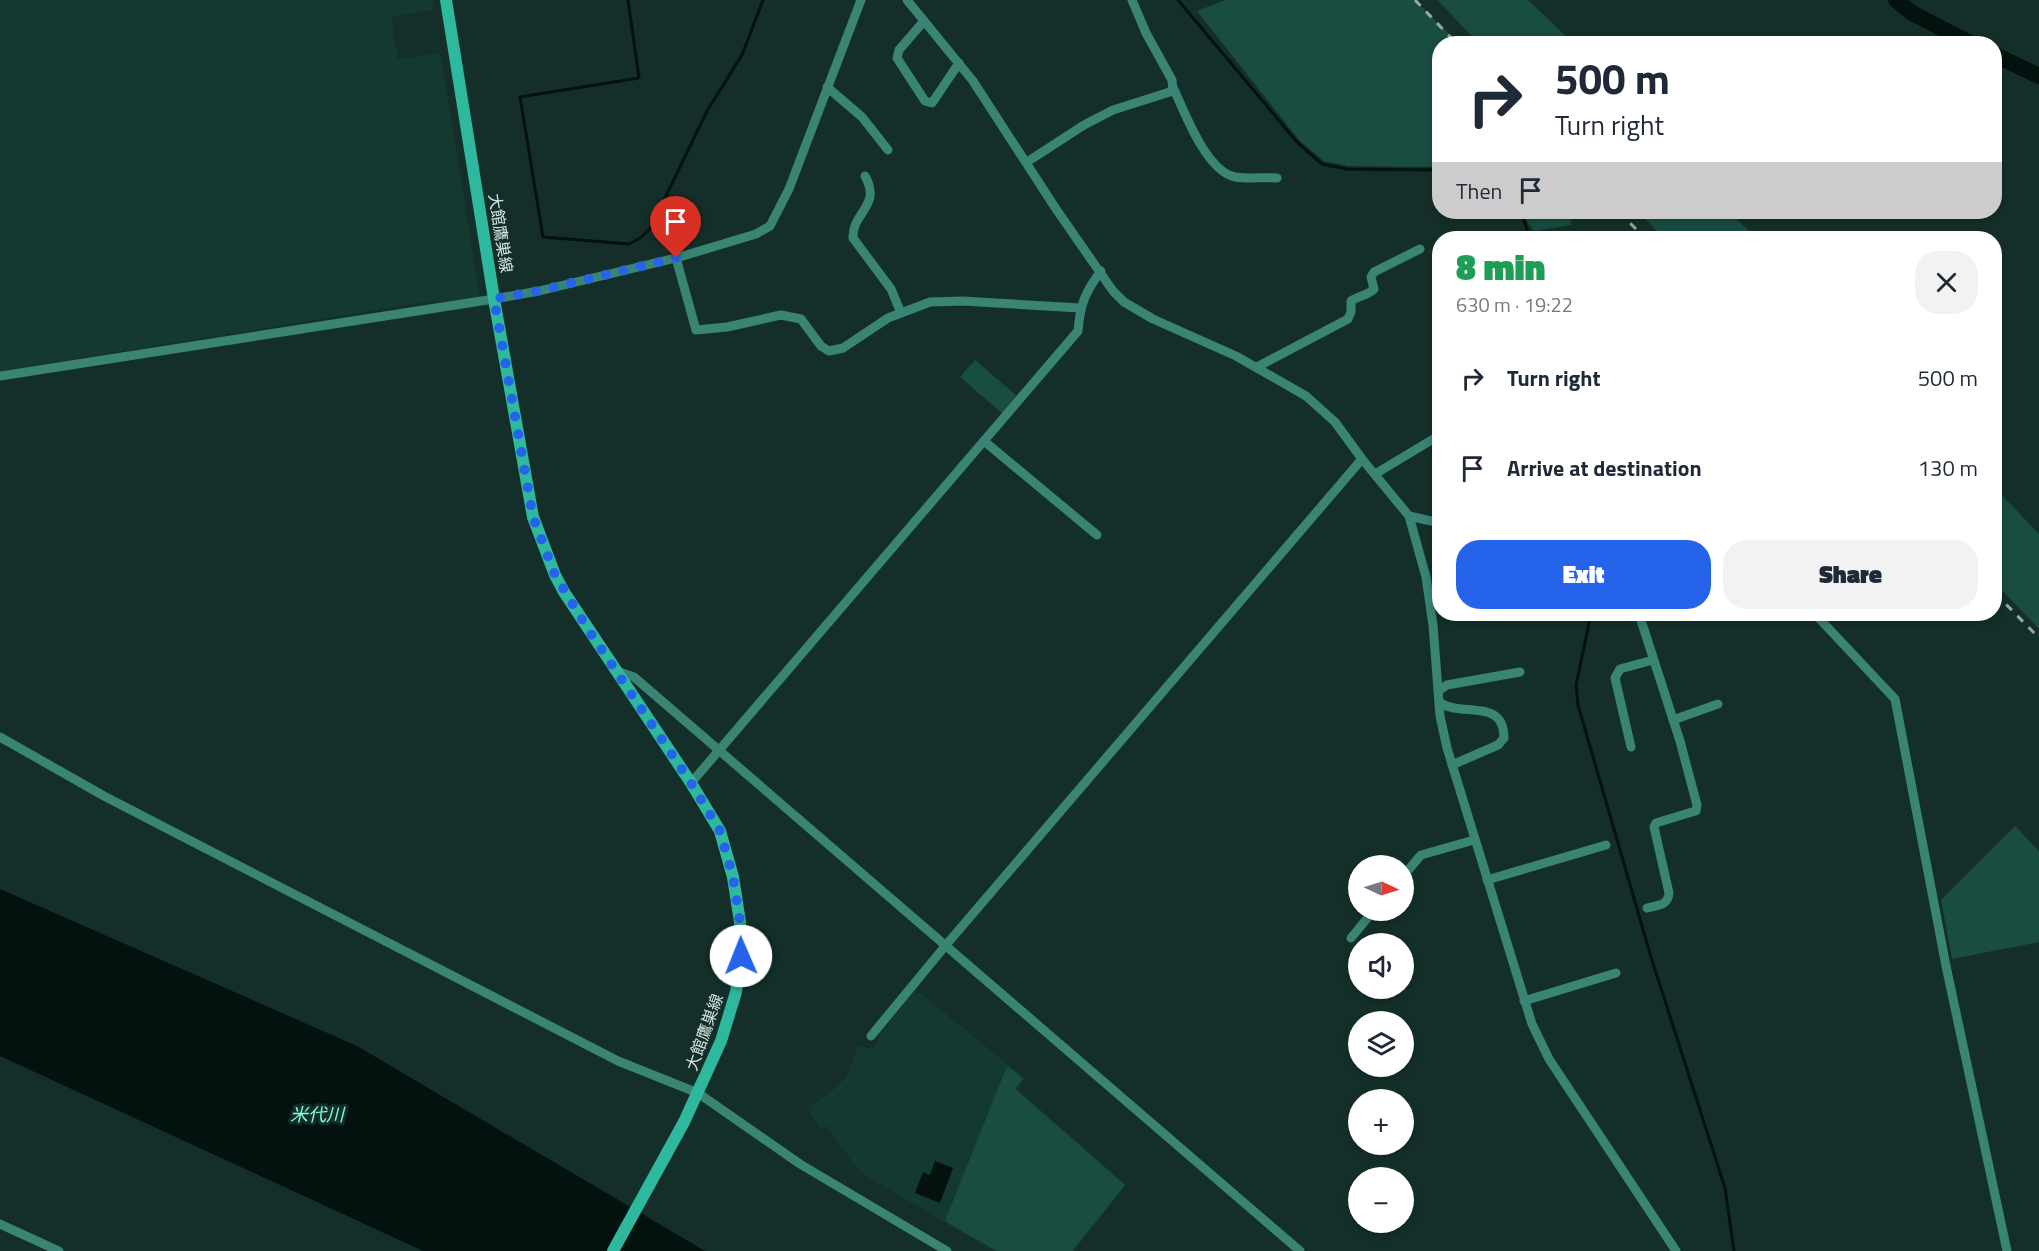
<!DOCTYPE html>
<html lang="en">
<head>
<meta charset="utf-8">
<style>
	:root { --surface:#fff; --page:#f2f2f3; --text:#1f2937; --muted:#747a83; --accent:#2563eb }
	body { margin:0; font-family:"Titillium Web","Noto Sans JP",sans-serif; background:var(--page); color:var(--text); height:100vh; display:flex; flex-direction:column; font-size:22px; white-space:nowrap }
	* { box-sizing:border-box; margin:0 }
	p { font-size:20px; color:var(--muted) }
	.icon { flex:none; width:33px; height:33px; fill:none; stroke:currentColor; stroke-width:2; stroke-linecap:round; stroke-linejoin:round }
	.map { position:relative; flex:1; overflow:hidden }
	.drawer { position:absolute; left:1432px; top:231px; width:570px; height:390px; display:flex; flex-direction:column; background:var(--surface); border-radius:24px; box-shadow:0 3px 9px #0003 }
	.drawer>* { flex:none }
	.hud { position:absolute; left:1432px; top:36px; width:570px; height:183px; border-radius:24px; box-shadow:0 3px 9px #0003; background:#fff; color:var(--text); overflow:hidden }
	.needle { width:39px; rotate:94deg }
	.buttons { position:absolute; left:1348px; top:855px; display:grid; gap:12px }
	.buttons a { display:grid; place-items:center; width:66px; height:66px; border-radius:50%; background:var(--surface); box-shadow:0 3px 9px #0003; font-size:30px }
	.pin { position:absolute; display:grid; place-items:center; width:51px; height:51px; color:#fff; margin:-62px -26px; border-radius:50% 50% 50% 0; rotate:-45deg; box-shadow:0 0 6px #0007 }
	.pin .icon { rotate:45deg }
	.me { position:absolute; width:66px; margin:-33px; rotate:359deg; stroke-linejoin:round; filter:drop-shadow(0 0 4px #0008) }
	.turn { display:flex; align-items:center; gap:21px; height:126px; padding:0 24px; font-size:27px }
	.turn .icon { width:78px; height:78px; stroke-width:2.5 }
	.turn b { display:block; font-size:42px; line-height:51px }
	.then { display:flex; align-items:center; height:57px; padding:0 24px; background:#0003; gap:12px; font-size:22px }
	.round { display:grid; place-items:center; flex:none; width:63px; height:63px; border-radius:24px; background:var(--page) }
	.headline { display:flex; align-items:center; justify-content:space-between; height:102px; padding:0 24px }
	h1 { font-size:36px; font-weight:800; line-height:45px; color:#1e9e55 }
	.button { display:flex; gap:12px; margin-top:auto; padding:12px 24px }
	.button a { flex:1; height:69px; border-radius:24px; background:var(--accent); color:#fff; font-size:24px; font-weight:800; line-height:69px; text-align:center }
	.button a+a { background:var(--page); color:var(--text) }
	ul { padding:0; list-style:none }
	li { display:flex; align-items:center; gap:18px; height:90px; padding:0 24px }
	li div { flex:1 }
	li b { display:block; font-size:22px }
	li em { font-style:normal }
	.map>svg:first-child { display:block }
	.built { fill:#133931 }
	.green { fill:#194d42 }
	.water { fill:#03120e }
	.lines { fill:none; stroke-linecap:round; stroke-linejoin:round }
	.stream { stroke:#03120e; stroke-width:3 }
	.river { stroke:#03120e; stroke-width:16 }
	.street { stroke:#398473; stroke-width:9 }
	.secondary { stroke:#2eb89d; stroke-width:12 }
	.rail { stroke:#95a9a4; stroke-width:3; stroke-dasharray:8 8; stroke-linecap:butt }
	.route { stroke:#2563eb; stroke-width:10; stroke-dasharray:0 18 }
	.labels { text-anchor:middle; stroke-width:6; stroke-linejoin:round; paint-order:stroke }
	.street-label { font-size:16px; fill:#d4e4df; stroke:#142f29 }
	.water-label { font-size:18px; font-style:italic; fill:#80fadd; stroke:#142f29 }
</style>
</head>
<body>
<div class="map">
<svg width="2039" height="1251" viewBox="0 0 2039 1251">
	<rect width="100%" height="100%" fill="#142f29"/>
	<!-- built -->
	<g class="built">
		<path d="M0,0h432l2,10 -43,7 7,42 42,-6 40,243 -45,7 -1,-2 -434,70z"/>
		<path d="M915,989l110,89 -8,11 109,96 -52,66h-80l-131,-77 -8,-8 -28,-40 -7,3 -13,-21 26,-18 13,-13 13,-32 14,4 7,-14z"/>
	</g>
	<!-- green -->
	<g class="green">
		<path d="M1225,0h190l43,43 -18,1v123l-92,-1 -24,-5 -25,-21 -102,-129z"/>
		<path d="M1437,0h91l45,43h-94z"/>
		<path d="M1521,212h50v13l-37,6z"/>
		<path d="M1638,212h92l26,26h-92z"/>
		<path d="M975,360l42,36 -15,17 -42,-36z"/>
		<path d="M1995,488l44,46v95l-44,-46z"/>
		<path d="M2015,826l24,25v91l-87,17 -11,-59z"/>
		<path d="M1007,1066l16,13 -8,10 110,96 -53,66h-75l-52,-30z"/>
	</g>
	<!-- water -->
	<g class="water">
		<path d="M0,889l357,157 348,205h-282l-423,-195z"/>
		<path d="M935,1161l18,7 -13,35 -25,-10 8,-21 7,3z"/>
	</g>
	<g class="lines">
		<!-- stream -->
		<g class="stream">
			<path d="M628,0l11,78 -119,19 23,140 86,7 11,-6 10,-9 57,-118 35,-56 21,-55"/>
			<path d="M1178,0l119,142 25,22 25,5 93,1"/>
			<path d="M1517,212l6,6 7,20"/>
			<path d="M1591,614l-15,71 2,20 73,252 74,231 9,63"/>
		</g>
		<!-- river -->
		<g class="river">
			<path d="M1896,0l16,13 60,31"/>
			<path d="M1995,55l44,21"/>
		</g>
		<!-- street -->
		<g class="street">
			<path d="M907,0l66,81 83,128 57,82 11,11 29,17 83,37 70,40 29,26 27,37 47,57 17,61 7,48 7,91 7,32 85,276 17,35 127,192"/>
			<path d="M924,21l-25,29 -2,8 28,43 7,2 27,-40"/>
			<path d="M827,87l35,30 26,33"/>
			<path d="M1173,87c11,24 33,84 62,90 13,2 29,0 42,1"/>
			<path d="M1027,162l57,-37 29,-15 60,-19 -1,-11 -26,-47 -14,-33"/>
			<path d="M865,176c17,30 -13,36 -12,62l38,51 10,24"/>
			<path d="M676,258l20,72 31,-3 54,-12 20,4 20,27 8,5 14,-3 45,-30 42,-16 33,-1 117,7"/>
			<path d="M1257,367l91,-48 3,-7v-11c7,-5 18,-6 23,-12l-3,-12 3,-5 46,-23"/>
			<path d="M0,376l494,-77 45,-8 137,-33 80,-24 14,-8 19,-37 72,-189"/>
			<path d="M984,441l113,94"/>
			<path d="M1375,474l65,-39"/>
			<path d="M1409,516l31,7"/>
			<path d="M1639,614l41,127 17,64 -1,6 -4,1 -36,11 -2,4 15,66c-1,13 -11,12 -22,15"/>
			<path d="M1815,614l80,85 51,267 61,285"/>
			<path d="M614,670l20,7 666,574"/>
			<path d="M1438,691l9,-6 73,-13"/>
			<path d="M1439,702c22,16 65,-5 65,36l-6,7 -46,20"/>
			<path d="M1673,720l45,-16"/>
			<path d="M0,737l104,59 87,45 427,220 80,32 102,71 147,87"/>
			<path d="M1631,747l-16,-69 5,-9 33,-9"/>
			<path d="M691,783l387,-452c2,-26 7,-39 23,-60"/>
			<path d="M1404,875l17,-20 53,-15"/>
			<path d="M1487,880l119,-35"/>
			<path d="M1351,938l23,-28"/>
			<path d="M1524,1001l92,-28"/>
			<path d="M871,1036l75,-91 416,-486"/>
			<path d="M0,1224l59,27"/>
		</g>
		<!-- secondary -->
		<path class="secondary" d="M446,0l48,299 39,218 22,58 9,17 127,191 29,48 13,46 7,45 1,34 -5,36 -15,49 -37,81 -71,129"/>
		<!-- rail -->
		<g class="rail">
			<path d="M1415,0l42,44"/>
			<path d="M1619,212l26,26"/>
			<path d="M1995,593l44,45"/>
		</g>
	</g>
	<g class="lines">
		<!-- route -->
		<path class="route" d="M676,258l-138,33 -44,8 39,218 22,58 34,56 102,152 29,48 13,46 7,45 1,34"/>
	</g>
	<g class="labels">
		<!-- street labels -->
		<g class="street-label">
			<text transform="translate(501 233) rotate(81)" y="6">大館鷹巣線</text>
			<text transform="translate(704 1032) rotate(-70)" y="6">大館鷹巣線</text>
		</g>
		<!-- water labels -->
		<g class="water-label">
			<text x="317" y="1121">米代川</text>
		</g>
	</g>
</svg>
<div class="buttons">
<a><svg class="needle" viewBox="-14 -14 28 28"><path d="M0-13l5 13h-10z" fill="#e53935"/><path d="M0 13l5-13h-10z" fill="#747a83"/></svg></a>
<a><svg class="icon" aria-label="sound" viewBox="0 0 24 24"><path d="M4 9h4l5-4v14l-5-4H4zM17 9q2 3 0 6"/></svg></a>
<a><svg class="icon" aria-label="layers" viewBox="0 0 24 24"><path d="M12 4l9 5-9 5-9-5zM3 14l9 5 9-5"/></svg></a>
<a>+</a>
<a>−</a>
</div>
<div class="pin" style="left:676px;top:258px;background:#d93025"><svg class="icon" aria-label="arrive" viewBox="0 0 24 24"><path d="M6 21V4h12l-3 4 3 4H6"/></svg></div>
<svg class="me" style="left:741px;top:956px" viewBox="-20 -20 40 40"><circle r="19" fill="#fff"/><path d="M0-13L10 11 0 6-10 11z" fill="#2563eb"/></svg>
<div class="hud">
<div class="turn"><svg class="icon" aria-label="right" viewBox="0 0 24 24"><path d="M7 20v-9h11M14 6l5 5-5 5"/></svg><div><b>500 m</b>Turn right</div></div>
<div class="then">Then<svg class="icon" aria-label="arrive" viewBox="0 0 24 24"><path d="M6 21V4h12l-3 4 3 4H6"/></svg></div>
</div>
<section class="drawer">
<div class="headline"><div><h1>8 min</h1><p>630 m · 19:22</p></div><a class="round"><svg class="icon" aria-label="close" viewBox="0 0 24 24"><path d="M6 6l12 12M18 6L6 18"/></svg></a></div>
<ul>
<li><svg class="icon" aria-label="right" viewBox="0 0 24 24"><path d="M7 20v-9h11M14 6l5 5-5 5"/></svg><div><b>Turn right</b></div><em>500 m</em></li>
<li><svg class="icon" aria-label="arrive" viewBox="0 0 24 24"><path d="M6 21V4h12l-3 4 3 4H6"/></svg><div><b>Arrive at destination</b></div><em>130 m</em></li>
</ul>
<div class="button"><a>Exit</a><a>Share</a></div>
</section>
</div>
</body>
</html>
